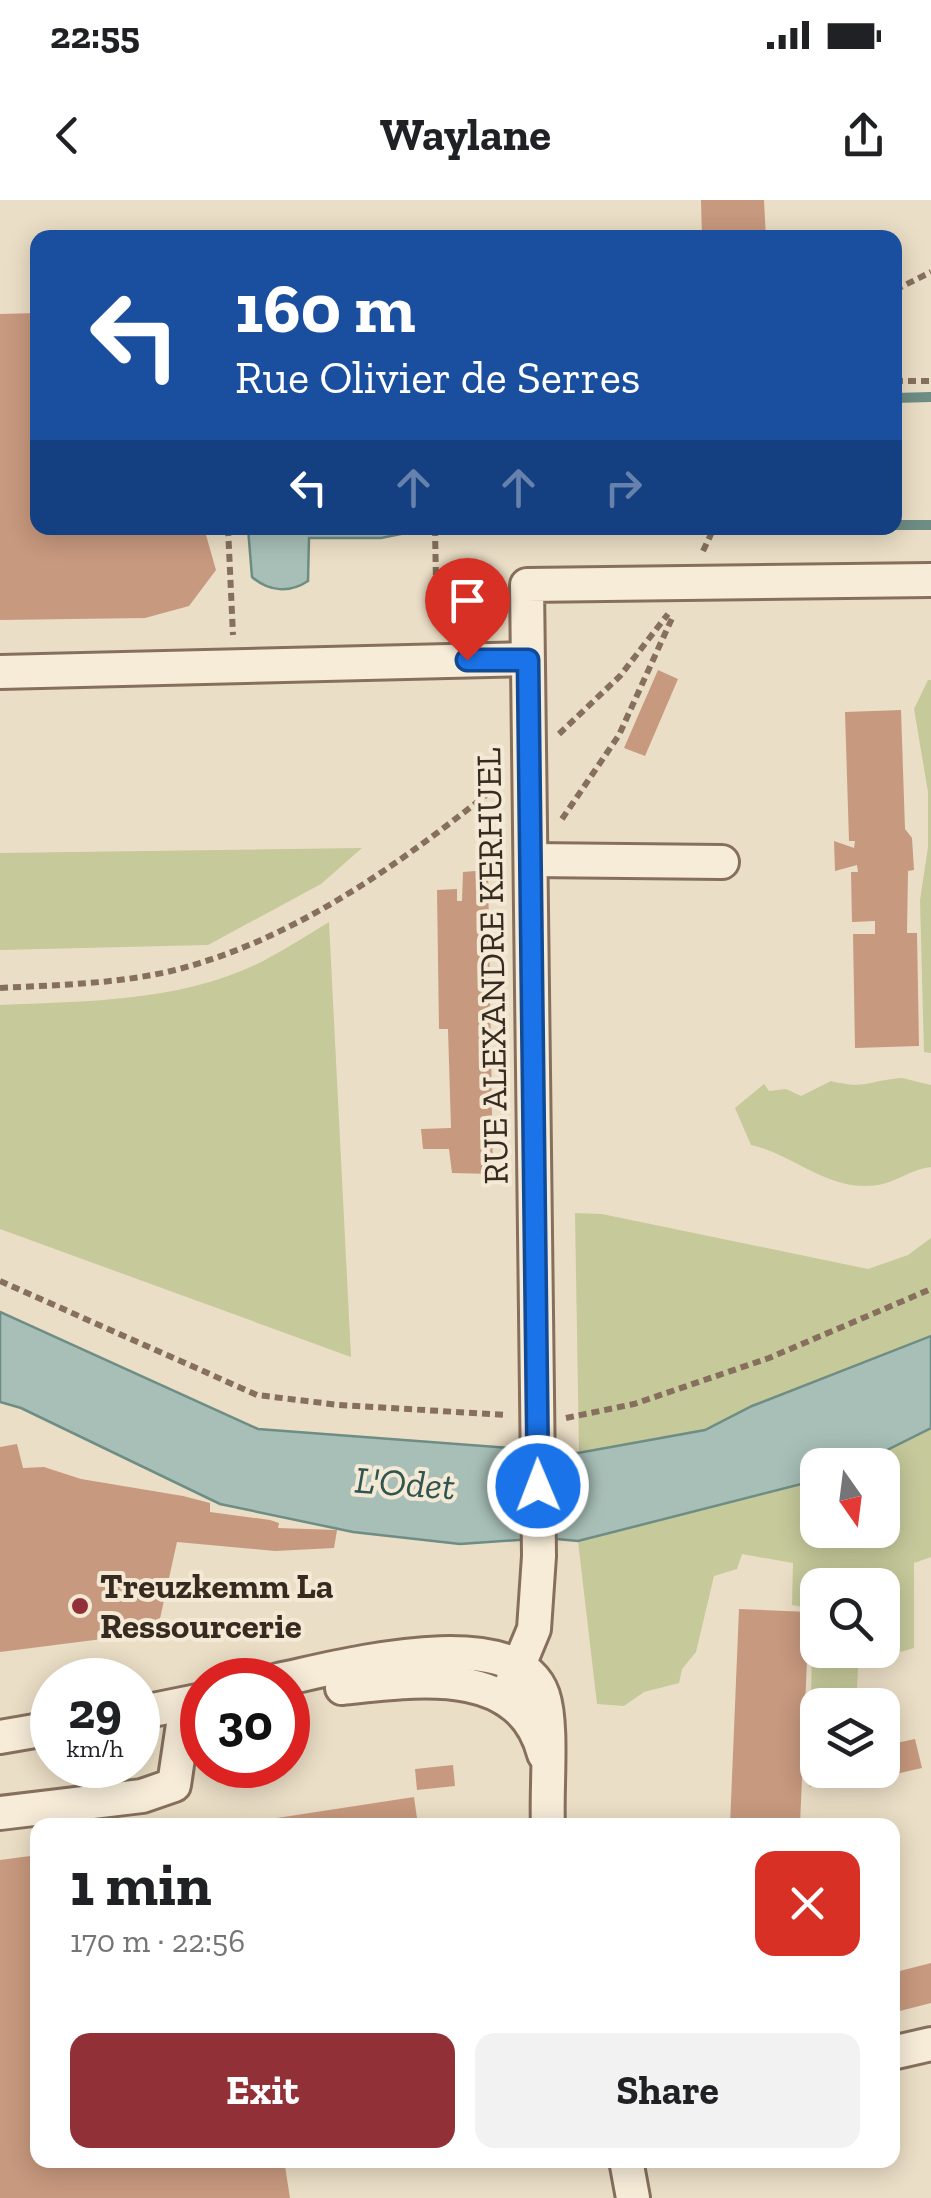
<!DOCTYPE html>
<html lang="en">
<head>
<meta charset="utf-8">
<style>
	:root { --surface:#fff; --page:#f2f2f2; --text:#202124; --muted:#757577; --accent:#913036 }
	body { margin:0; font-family:"Zilla Slab",serif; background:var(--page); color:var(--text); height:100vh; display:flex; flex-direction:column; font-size:38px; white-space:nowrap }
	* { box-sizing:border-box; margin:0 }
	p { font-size:32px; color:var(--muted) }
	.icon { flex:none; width:55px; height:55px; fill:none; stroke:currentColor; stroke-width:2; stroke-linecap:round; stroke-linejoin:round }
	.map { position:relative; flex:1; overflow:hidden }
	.side { position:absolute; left:30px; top:1618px; width:870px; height:350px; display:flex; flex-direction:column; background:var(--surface); border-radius:20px; box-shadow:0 5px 25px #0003 }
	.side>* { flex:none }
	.banner { position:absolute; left:30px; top:30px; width:872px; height:305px; border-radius:20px; box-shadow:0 5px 25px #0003; background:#1a4fa0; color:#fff; overflow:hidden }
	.needle { width:65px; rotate:166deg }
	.controls { position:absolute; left:800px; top:1248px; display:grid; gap:20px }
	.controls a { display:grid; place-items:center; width:100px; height:100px; border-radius:20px; background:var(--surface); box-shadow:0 5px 25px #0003; font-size:50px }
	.speed { position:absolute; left:30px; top:1458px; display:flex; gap:20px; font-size:50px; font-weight:700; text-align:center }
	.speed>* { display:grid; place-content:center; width:130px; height:130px; border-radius:50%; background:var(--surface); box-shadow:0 5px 25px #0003; line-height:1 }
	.speed small { font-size:25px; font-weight:400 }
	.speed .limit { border:15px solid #d22; background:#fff; color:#111 }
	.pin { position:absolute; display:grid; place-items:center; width:85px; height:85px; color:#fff; margin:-102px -42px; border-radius:50% 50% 50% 0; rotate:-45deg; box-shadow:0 0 10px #0007 }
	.pin .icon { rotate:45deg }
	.me { position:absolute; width:110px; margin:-55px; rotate:359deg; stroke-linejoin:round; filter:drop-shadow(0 0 8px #0008) }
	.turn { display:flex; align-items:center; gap:35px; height:210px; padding:0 40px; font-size:45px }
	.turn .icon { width:130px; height:130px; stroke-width:2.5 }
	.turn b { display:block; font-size:70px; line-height:85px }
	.lanes { display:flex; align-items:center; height:95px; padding:0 40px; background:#0003; justify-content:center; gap:50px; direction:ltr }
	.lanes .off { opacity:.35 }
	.round { display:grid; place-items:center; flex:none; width:105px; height:105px; border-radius:20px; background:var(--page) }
	.head { display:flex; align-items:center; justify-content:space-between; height:170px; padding:0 40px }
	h1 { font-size:60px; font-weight:700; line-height:75px }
	.action { display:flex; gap:20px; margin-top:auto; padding:20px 40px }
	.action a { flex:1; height:115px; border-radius:20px; background:var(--accent); color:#fff; font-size:40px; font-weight:700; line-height:115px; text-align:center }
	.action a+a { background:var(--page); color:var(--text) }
	.status { display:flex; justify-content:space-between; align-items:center; height:70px; padding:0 50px; background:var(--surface); direction:ltr }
	.status svg { height:28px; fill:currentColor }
	header { display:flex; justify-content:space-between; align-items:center; height:130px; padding:0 40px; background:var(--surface); font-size:45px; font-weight:700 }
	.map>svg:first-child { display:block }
	.green { fill:#c6c99a; fill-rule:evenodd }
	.water { fill:#a7bfb7; stroke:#6e8d84; stroke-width:2.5 }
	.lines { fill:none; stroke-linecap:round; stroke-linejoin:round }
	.stream { stroke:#6e8d84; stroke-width:10 }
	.building { fill:#c7997e }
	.minor-casing { stroke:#86705d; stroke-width:38 }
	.path { stroke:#86705d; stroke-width:6; stroke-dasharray:8 5; stroke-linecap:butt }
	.minor { stroke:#f7ecd8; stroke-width:32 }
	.route-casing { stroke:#114b97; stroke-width:25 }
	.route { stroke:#1a73e8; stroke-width:18 }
	.poi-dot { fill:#913036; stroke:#f3e9d5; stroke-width:4 }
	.labels { text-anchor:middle; stroke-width:8; stroke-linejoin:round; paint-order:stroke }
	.street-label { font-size:35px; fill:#372a20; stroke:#f3e9d5 }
	.poi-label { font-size:35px; font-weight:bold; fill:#372a20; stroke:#f3e9d5; text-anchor:start }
	.water-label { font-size:38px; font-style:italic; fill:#305551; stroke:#f3e9d5 }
</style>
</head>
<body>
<div class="status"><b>22:55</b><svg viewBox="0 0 49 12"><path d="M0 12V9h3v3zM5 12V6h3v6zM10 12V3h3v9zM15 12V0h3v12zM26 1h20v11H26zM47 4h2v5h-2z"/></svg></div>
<header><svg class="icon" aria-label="back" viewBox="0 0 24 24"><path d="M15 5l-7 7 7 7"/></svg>Waylane<svg class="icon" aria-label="share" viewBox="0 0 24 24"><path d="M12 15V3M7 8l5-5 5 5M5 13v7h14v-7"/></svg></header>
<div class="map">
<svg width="931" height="1998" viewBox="0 0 931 1998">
	<rect width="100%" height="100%" fill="#ebdec6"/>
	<!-- green -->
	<g class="green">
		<path d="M928,480h3v373l-7,-1 -4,-152 8,-53v-55l-14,-83z"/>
		<path d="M362,648l-41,36 -113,61 -208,5v-97z"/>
		<path d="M329,722l22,435 -351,-128v-224c87,-4 183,-3 263,-44 23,-12 44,-26 66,-39z"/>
		<path d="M902,878l29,7v82c-20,2 -34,15 -53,18 -48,8 -85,-31 -127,-40l-16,-37 29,-24 5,7 17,-2 15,7 30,-15c34,9 39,-1 71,-3z"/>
		<path d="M575,1013l27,1 266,55 40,-14 23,-17v98l-179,70 -47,24 -126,23z"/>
		<path d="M931,1228v129l-17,6v85c-20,7 -39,7 -56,19l-1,23 7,15h-46v65h16l1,14 -26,3 4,-178 -21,-4 1,-42 -51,-9 -5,15 -23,7 -18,76 -14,17 -3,14 -35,9 -20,14 -27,-2 -19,-163 239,-61 1,50h64v-65h-25zM818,1385h64v65h-64z"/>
	</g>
	<!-- water -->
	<g class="water">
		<path d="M248,328h159l-1,5 -25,5h-72l-1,43c-18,12 -39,11 -56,-4z"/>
		<path d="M0,1112l258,117 320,24 127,-23 47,-24 179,-70v92l-74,37h-39l-1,15 -239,61 -32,-3 -86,6 -107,-12 -133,-28 -199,-96 -21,-6z"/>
	</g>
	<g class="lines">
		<!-- stream -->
		<g class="stream">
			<path d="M895,198l36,-1"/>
			<path d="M895,325h36"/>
			<path d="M443,328h248"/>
			<path d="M735,328h35"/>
		</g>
	</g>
	<!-- building -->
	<g class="building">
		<path d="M701,0h63l2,38h-64z"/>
		<path d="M38,113v215h166l12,42 -27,36 -44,12 -145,2v-306z"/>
		<path d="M658,470l20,9 -33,77 -21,-8z"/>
		<path d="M901,510l4,119 7,9 2,32 -6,1 -1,62h10l2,113 -64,2 -2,-114h22v-13l-23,1 -1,-50h7l-1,-7 -22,6 -1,-30 20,7 1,-7h-6l-4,-129z"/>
		<path d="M488,670l5,304 -41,-1 -3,-24h-26l-2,-20 30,-1 -3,-99h-9l-2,-139 20,-1v12h5l1,-29z"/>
		<path d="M17,1244l6,24 21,-1 37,12 102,17 27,7v9l60,8 9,3 -1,5 59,2 -3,18 -59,3 -98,-9 -20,90 -157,20v-205z"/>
		<path d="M739,1409l70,3 -9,213h-70z"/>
		<path d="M915,1539l7,29 -83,19 1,-17h42v-24z"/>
		<path d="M453,1565l2,21 -38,4 -2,-21z"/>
		<path d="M414,1597l4,28h-173l-1,-2z"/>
		<path d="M38,1655v305h274l-27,6 5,32h-290v-338z"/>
		<path d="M931,1763v40l-39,10v-40z"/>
	</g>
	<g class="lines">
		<defs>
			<g id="minor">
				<path d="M0,472l527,-13"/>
				<path d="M532,660l190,2"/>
				<path d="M278,1480c59,-12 238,-62 265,15 10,30 3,96 5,130"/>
				<path d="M342,1488c70,-7 178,-26 202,66"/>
				<path d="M505,1499l29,-70 5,-73 -12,-971 404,-5"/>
				<path d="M138,1513l64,-13"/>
				<path d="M0,1537l52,-9"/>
				<path d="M0,1613l142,-17 32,-11 12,-81"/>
				<path d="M892,1853l39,-9"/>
				<path d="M626,1960l7,38"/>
			</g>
		</defs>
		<!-- minor casing -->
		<use href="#minor" class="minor-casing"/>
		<!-- path -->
		<g class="path">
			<path d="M895,90l36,-18"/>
			<path d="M895,181h36"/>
			<path d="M228,328l5,107"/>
			<path d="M435,328l1,56"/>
			<path d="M703,351l11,-23"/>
			<path d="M559,534l61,-58 48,-62"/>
			<path d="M562,619l57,-84 54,-119"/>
			<path d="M0,788c56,-3 112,-4 167,-16 123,-29 232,-107 329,-185"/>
			<path d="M0,1081l257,114 82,10 169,10"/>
			<path d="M566,1218l68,-14 135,-46 162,-69"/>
		</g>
		<!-- minor -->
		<use href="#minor" class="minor"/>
	</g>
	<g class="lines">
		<defs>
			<path id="route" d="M467,460h61l10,826"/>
		</defs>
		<!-- route casing -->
		<use href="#route" class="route-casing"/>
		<!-- route -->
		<use href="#route" class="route"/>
	</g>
	<!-- markers -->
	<circle class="poi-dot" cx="80" cy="1406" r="10"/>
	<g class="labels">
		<!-- street labels -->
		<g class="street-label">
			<text transform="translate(492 766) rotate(-91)" y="12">RUE ALEXANDRE KERHUEL</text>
		</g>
		<!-- poi labels -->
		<g class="poi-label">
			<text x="100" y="1398">Treuzkemm La<tspan x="100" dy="40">Ressourcerie</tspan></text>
		</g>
		<!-- water labels -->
		<g class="water-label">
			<text transform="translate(405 1283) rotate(4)" y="13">L'Odet</text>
		</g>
	</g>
</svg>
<div class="controls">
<a><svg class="needle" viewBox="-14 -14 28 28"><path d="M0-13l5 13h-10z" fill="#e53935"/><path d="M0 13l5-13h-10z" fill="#757577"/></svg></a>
<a><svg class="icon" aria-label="search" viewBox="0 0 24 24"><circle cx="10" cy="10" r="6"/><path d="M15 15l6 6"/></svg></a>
<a><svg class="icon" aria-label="layers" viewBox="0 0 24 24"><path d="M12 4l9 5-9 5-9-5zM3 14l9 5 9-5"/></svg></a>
</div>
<div class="speed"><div>29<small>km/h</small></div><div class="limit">30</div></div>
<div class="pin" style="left:467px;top:460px;background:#d93025"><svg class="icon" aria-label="arrive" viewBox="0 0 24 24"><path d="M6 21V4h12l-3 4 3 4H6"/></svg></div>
<svg class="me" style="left:538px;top:1286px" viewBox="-20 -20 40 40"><circle r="17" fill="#1a73e8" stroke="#fff" stroke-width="3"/><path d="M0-11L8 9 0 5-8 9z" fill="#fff"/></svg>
<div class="banner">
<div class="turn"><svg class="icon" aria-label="left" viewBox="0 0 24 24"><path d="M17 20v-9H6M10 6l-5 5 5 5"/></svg><div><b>160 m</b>Rue Olivier de Serres</div></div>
<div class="lanes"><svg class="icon" aria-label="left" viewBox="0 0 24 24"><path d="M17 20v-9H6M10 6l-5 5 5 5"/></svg><svg class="icon off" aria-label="ahead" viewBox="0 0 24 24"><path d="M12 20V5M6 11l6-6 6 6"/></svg><svg class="icon off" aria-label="ahead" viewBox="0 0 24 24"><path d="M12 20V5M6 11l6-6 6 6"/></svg><svg class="icon off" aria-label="right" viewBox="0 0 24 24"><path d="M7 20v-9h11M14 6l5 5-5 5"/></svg></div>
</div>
<section class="side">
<div class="head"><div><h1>1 min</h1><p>170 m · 22:56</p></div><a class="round" style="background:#d93025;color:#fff"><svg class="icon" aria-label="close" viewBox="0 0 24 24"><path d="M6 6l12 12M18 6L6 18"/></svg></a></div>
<div class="action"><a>Exit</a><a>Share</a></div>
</section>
</div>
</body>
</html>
